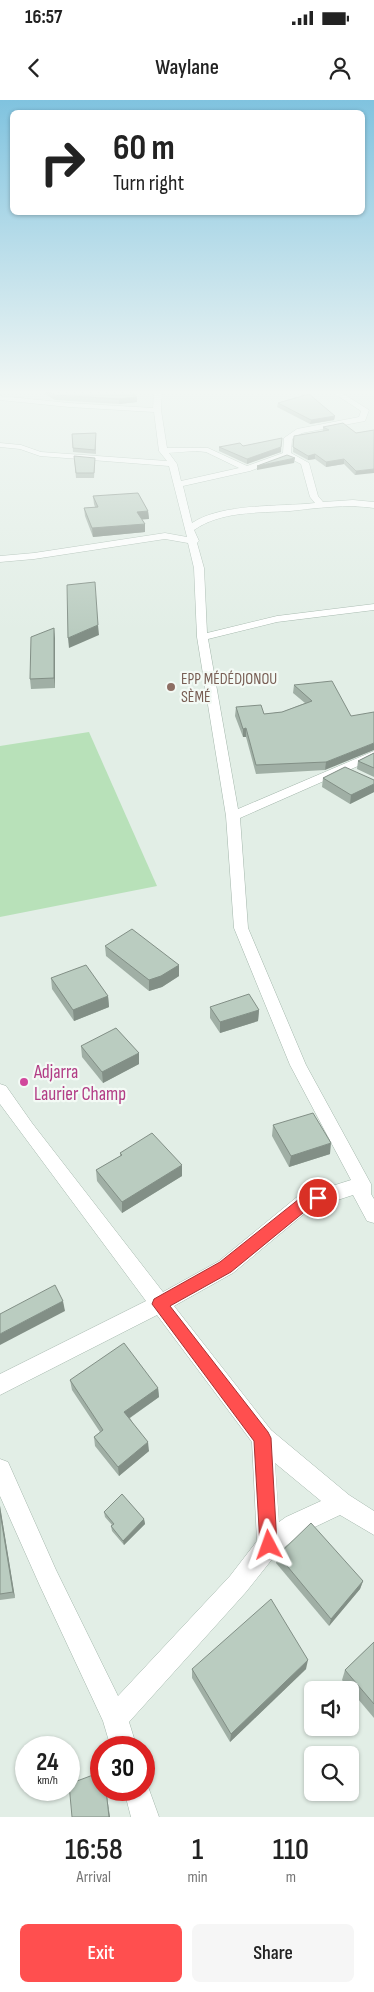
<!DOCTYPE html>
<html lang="en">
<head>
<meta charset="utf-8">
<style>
	:root { --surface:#fff; --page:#f6f6f6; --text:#222; --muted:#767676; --accent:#ff4f4f }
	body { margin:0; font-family:"Sofia Sans Condensed",sans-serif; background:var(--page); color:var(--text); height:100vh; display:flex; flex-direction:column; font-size:19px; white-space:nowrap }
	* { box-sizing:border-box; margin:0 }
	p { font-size:16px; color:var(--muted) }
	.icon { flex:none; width:28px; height:28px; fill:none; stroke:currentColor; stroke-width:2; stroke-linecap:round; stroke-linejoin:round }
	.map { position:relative; height:1717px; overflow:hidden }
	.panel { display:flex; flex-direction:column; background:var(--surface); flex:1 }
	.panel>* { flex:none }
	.hud { position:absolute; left:10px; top:10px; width:355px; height:105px; border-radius:8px; box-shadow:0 1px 4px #0004; background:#fff; color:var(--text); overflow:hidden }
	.tools { position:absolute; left:304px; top:1581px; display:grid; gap:10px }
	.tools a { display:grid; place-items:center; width:55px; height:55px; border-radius:8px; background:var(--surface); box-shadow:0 1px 4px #0004; font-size:25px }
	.speed { position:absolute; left:15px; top:1636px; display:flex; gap:10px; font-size:25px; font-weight:700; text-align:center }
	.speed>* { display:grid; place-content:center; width:65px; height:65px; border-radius:50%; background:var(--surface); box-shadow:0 1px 4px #0004; line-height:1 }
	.speed small { font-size:12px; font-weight:400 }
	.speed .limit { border:8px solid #d22; background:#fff; color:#111 }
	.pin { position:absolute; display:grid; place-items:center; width:42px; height:42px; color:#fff; margin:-21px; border:2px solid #fff; border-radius:50%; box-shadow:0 1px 5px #0007 }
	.me { position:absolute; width:55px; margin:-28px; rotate:356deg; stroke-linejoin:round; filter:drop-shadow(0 0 4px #0008) }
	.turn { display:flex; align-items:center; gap:18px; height:105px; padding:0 20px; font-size:22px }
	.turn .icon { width:65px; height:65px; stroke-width:2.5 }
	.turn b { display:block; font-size:35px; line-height:42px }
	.eta { display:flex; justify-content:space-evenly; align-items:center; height:85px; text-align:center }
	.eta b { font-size:30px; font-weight:600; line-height:35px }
	.primary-button { display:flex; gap:10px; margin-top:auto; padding:10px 20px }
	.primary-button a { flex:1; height:58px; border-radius:8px; background:var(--accent); color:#fff; font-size:20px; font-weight:600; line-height:58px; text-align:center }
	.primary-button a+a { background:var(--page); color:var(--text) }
	.status { display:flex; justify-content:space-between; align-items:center; height:35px; padding:0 25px; background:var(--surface); direction:ltr }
	.status svg { height:14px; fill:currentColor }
	header { display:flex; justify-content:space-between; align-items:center; height:65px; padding:0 20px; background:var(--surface); font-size:22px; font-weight:600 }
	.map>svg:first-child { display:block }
	.green { fill:#b8e1b9 }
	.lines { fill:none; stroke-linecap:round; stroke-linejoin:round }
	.minor-casing { stroke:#a4b7ac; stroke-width:1 }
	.minor { fill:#fff; fill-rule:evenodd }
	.wall { fill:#a0afa5 }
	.shaded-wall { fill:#828f86 }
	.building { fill:#baccc0; stroke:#828f86 }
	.route { fill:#ff4f4f; stroke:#a63333 }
	.education-dot { fill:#8d6e63; stroke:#f3faf5; stroke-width:2 }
	.hotel-dot { fill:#d1479c; stroke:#f3faf5; stroke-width:2 }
	.labels { text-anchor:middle; stroke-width:4.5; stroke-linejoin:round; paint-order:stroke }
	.far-education-label { font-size:16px; fill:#785e54; stroke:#f3faf5; text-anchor:start }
	.hotel-label { font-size:19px; fill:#b23c85; stroke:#f3faf5; text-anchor:start }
</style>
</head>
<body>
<div class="status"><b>16:57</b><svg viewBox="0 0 49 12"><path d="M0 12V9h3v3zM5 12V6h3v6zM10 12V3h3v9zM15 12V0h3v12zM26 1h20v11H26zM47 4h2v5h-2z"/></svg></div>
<header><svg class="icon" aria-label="back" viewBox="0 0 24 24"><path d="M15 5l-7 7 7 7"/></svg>Waylane<svg class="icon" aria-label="person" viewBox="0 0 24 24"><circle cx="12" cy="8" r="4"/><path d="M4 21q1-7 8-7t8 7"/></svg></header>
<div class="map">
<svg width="374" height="1717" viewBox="0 0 374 1717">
	<rect width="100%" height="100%" fill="#e2eee6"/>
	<!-- green -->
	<path class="green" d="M89,632l68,154 -157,31v-171z"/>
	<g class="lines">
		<defs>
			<g id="minor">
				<path d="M154,290h8l-1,20 6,38h41l39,18 36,-13 1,-15 13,-9 62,-12 2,-6 -32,-21h8l32,20 -4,11 -63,12 -10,6 -1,14 18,10 9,33 5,6 30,-2 21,2v6c-28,-4 -56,0 -84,3 -32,2 -69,0 -96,19l5,11 -2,2 7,25 3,65 70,-17 97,-12v6l-97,12 -69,17 30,170 136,-58v8l-134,59 8,110 58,137 65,119v10l3,5v24l-7,-2 -14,-26 -43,14 -77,64 -59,33 97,124 78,65 25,16v24l-34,-20 -38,18 -25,20 -31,39 -117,130 8,26h-26l-8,-27 -63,-135 -40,-90v-37l8,3 48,108 62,126 112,-120 27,-35 -5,-99 -95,-127 -157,80v-21l146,-73 -146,-197v-20l6,2 26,37 131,169 56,-31 78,-64 54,-17 -61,-115 -56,-137 -8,-112 -29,-179 -3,-69 -6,-25 -23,-4 -131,20 -34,3v-6l34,-3 131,-20 22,4 -18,-71 -129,-10 -20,-7 -20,-2v-4l21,2 20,7 126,9 -8,-10 -5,-39 -85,-5 -69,-7v-4l69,7 84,5zM196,351l10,1 33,16 -58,13 -4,-17 -8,-11zM287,357l14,7 9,33 5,6c-36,4 -93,0 -123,20l-9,-37 67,-15zM275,1363l46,38 -35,16 -7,5z"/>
				<path d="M144,1679l2,2 13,36h-28l-7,-27h20z"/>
			</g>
		</defs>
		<!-- minor casing -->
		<use href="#minor" class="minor-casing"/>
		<!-- minor -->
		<use href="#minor" class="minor"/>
	</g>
	<!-- wall -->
	<g class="wall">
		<path d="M39,290h90l8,7v5l-18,2 -64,-4z"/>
		<path d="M278,303l57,13 -1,4 -24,4 -33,-17z"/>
		<path d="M323,327l33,6 18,-3 -19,45 -11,-11 -18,3 -11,-8 -7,1 -15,-8 1,-16 29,-5z"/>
		<path d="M96,333v21l-23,-2 -1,-18z"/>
		<path d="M282,338l-1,14 -34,12 -28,-13v-4l24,-1z"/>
		<path d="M74,356l21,6 -1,16h-18z"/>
		<path d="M93,396l55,15 1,8h-7l3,13 -52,5 -8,-21 -1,-8 11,-1 -1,-3z"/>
		<path d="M55,538v50l-24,1 -1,-10z"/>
		<path d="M294,585l57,31 -26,54 -69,4 -10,-37h-3l-8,-21 1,-9 28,7 18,-2 23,-9 -12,-10z"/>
		<path d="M374,653v24l-17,-8 1,-8z"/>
		<path d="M323,678l51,2v12l-24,12 -28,-17z"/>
		<path d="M105,846l74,30 -17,11 -13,4 -43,-35z"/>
		<path d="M51,878l57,18 1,11 -35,14 -22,-32z"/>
		<path d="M210,907l49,3 -1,11 -38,12 -10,-15z"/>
		<path d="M81,946l58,7v11l-36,19 -21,-26z"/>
		<path d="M273,1025l57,29 -41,13 -17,-31z"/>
		<path d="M120,1053l62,23 -60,37 -25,-32 -1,-11 24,-14z"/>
		<path d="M70,1280l88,8 1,9 -29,21 19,33 -30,25 -24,-30 -1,-9 6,-5 -28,-42z"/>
		<path d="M0,1406l15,92 -15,2z"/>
		<path d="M104,1412l40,7 1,5 -21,21 -12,-14 -1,-5 1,-1 -7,-8z"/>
		<path d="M278,1455l85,26 -3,8 -31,37 -53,-63z"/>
		<path d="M374,1542v76l-32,-38 3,-10z"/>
		<path d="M192,1569h114l-76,73 -38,-64z"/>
	</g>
	<!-- shaded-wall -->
	<g class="shaded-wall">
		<path d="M137,297v5l-18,2v-5z"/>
		<path d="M335,316l-1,4 -24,4 1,-4z"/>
		<path d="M281,347v5l-34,12v-5z"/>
		<path d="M315,354v5l-7,1v-4z"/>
		<path d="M295,358l-1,5 -37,7v-4z"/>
		<path d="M344,359v5l-18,3v-5z"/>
		<path d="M374,369v4l-19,2 1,-4z"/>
		<path d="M148,411l1,8 -12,1v-8z"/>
		<path d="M145,424v8l-52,5 -1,-9z"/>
		<path d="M98,525l1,10 -30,13 -1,-10z"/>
		<path d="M54,528l1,10v50l-1,-10z"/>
		<path d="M246,628v9h-3v-8z"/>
		<path d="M374,643v7l-49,20 1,-8z"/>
		<path d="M374,684v8l-24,12 1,-9z"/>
		<path d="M179,865v11l-17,11 -13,4v-11z"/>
		<path d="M108,896l1,11 -35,14 -1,-11z"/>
		<path d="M259,910l-1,11 -38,12v-11z"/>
		<path d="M139,953v11l-36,19 -1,-11z"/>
		<path d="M331,1043l-1,11 -41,13 2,-11z"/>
		<path d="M182,1065v11l-60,37v-11z"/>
		<path d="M63,1201l2,10 -65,34v-11z"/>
		<path d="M158,1288l1,9 -34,24 -1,-9z"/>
		<path d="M148,1342l1,9 -30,25 -1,-9z"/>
		<path d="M0,1406l15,92 -2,-6 -13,-80z"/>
		<path d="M144,1419l1,5 -21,21 -1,-4z"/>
		<path d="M363,1481l-3,8 -31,37 2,-7z"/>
		<path d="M308,1560l-2,9 -76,73 1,-8z"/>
		<path d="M106,1690l4,27h-1z"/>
	</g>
	<!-- building -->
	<g class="building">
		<path d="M47,290h82l8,7 -18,2 -64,-4z"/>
		<path d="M309,294l26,22 -24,4 -33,-17z"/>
		<path d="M343,323l13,10 18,-3v39l-18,2 -12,-12 -18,3 -11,-8 -7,2 -15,-9 1,-11 35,-6 -6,-3z"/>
		<path d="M96,333l-1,17 -22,-2 -1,-14z"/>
		<path d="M282,338l-1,9 -34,12 -28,-12 21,-4 3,3z"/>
		<path d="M287,355l8,3 -38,8z"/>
		<path d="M74,356l21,2 -1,15h-18z"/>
		<path d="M138,393l10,18 -11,1 8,12 -53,4 -8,-20 14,-1 -5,-11z"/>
		<path d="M95,482l3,43 -30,13 -1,-53z"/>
		<path d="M54,528v50l-24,1 1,-42z"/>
		<path d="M332,581l19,35 23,-4v31l-48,19 -70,3 -10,-37 -3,1 -7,-22 25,-2 3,9 18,-2 30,-11 -18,-16z"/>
		<path d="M374,653v15l-16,-7z"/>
		<path d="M345,667l29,13v4l-23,11 -28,-17z"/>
		<path d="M132,829l47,36 -18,11 -12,4 -44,-34z"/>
		<path d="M86,865l22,31 -35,14 -22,-32z"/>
		<path d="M249,894l10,16 -39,12 -10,-15z"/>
		<path d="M116,928l23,25 -37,19 -21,-26z"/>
		<path d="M313,1013l18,30 -40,13 -18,-31z"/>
		<path d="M152,1033l30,32 -60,37 -26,-32 26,-15 -2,-2z"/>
		<path d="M55,1185l8,16 -63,33v-20z"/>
		<path d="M124,1243l34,45 -34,24 24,30 -30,25 -24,-30 9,-7 -33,-50z"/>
		<path d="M122,1394l22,25 -21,22 -12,-15 3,-2 -10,-12z"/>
		<path d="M0,1412l13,80 -13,2z"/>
		<path d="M311,1423l52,58 -32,38 -53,-64z"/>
		<path d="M271,1499l37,61 -77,74 -39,-65z"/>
		<path d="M374,1542v62l-29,-34z"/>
		<path d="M101,1672v18h5l3,27h-37l-3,-33z"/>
	</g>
	<!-- sky -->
	<linearGradient id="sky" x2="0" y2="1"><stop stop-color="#80c3df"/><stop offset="0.55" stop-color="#f2f7f4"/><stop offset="1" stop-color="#f2f7f4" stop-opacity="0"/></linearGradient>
	<rect width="374" height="531" fill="url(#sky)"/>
	<!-- route -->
	<path class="route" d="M318,1092l5,2 2,4 -2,5 -14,5 -78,64 -61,34 98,126 3,6 6,107 -2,6 -6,3 -7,-3 -2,-6 -6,-104 -102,-137 2,-5 66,-37 79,-63z"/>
	<!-- markers -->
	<circle class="education-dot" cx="171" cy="587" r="5"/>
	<circle class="hotel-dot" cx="24" cy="982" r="5"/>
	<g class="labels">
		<!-- far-education labels -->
		<g class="far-education-label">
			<text x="181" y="584">EPP MÉDÉDJONOU<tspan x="181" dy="18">SÈMÉ</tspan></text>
		</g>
		<!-- hotel labels -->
		<g class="hotel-label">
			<text x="34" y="978">Adjarra<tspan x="34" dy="22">Laurier Champ</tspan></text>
		</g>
	</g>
</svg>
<div class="tools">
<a><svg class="icon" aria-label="sound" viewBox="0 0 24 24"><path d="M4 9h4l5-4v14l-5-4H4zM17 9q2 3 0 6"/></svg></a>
<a><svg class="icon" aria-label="search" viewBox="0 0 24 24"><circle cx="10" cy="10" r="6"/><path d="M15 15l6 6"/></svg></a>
</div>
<div class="speed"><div>24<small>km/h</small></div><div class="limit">30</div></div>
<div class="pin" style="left:318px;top:1098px;background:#d93025"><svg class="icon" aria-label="arrive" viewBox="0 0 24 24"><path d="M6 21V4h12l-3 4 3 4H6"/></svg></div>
<svg class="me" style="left:269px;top:1445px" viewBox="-20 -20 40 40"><path d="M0-17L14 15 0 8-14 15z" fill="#ff4f4f" stroke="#fff" stroke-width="4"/></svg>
<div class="hud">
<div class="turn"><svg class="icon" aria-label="right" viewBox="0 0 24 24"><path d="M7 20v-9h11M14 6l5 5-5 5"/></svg><div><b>60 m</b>Turn right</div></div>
</div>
</div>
<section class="panel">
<div class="eta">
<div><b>16:58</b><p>Arrival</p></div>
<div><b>1</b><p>min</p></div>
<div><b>110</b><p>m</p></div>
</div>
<div class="primary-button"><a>Exit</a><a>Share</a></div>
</section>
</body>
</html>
